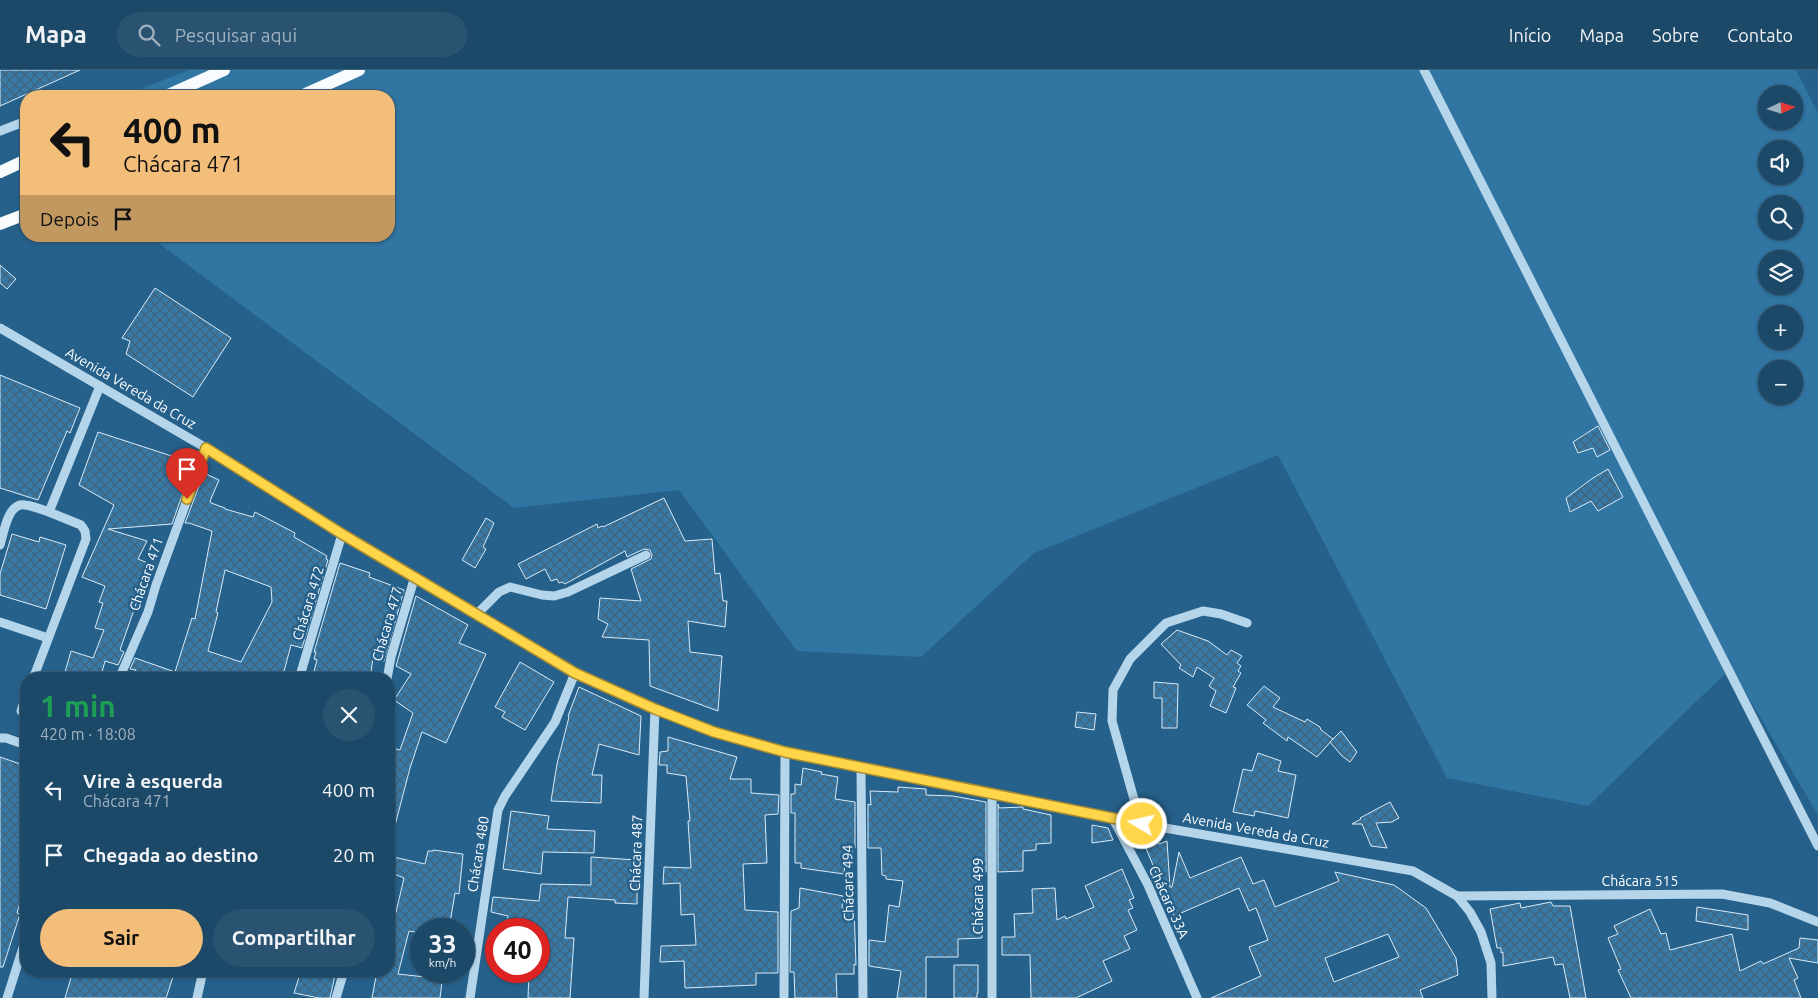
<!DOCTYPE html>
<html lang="pt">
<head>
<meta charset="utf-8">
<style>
	:root { --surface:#1c4968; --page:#295371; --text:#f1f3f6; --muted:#a0b2c0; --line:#3a617c; --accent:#f3be7a }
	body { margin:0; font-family:Ubuntu,sans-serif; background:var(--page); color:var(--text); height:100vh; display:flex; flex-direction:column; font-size:19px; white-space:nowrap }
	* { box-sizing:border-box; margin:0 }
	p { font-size:16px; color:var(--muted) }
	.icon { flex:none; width:28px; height:28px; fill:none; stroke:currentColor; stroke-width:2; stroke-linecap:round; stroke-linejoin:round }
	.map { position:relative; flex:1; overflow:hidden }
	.drawer { position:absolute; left:20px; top:602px; width:375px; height:305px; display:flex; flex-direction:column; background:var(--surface); border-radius:20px; box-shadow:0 1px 4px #0004,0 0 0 1px var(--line) }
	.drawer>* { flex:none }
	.banner { position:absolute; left:20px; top:20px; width:375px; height:152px; border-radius:20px; box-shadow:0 1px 4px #0004,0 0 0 1px var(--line); background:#f3be7a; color:#111; overflow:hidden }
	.needle { width:32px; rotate:86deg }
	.controls { position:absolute; left:1758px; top:15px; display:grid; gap:10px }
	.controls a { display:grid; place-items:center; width:45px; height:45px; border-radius:50%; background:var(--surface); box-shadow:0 1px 4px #0004,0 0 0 1px var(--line); font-size:25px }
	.speed { position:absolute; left:410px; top:848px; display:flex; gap:10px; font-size:25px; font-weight:700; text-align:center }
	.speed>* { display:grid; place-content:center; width:65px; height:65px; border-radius:50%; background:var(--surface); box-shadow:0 1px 4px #0004,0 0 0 1px var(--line); line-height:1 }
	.speed small { font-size:12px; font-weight:400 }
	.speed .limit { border:8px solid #d22; background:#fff; color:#111 }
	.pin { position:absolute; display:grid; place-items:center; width:42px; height:42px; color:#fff; margin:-51px -21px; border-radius:50% 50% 50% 0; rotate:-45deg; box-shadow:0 0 5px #0007 }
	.pin .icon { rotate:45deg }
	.me { position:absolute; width:55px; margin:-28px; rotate:279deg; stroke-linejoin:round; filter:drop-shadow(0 0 4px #0008) }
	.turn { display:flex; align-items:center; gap:18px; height:105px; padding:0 20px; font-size:22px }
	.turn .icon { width:65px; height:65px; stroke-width:2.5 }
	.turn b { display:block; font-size:35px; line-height:42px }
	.then { display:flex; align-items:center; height:48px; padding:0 20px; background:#0003; gap:10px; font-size:19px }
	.round { display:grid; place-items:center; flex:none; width:52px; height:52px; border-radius:26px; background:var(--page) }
	.head { display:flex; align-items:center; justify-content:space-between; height:85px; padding:0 20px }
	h1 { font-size:30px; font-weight:700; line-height:38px; color:#1e9e55 }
	.cta { display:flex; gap:10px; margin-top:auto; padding:10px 20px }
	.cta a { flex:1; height:58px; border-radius:30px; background:var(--accent); color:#111; font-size:20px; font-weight:700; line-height:58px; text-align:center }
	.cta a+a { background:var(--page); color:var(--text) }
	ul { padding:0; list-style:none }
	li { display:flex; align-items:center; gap:15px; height:65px; padding:0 20px }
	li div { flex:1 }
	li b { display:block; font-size:19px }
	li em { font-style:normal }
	header { display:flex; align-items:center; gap:30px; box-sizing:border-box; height:70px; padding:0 25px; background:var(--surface); border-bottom:1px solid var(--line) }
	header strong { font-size:24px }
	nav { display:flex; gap:28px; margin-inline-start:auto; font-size:18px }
	.search { width:350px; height:45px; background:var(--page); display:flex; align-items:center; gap:12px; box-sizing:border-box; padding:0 18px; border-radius:28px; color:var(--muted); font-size:19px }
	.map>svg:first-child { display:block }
	.green { fill:#3175a3; fill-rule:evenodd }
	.building { fill:url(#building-cross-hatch); stroke:#d9ebf8; fill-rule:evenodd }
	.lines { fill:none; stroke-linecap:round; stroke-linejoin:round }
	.minor { stroke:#b5d5ea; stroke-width:9 }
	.major { stroke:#f8fcfe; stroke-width:12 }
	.route-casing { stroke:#a68a30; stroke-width:12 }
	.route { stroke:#ffd54a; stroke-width:9 }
	.labels { text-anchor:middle; stroke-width:5; stroke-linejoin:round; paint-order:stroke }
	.street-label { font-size:14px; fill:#fff; stroke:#26618b }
</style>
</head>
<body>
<header>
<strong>Mapa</strong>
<div class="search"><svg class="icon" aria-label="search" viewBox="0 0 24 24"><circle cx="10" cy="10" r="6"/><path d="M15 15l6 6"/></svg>Pesquisar aqui</div>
<nav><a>Início</a><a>Mapa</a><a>Sobre</a><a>Contato</a></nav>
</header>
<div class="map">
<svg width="1818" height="928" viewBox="0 0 1818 928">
	<defs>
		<pattern id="building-cross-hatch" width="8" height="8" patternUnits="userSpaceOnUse" patternTransform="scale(1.25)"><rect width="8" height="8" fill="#377aa8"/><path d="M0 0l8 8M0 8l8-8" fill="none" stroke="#42637a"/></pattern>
	</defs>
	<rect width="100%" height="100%" fill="#26618b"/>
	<!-- green -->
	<path class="green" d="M189,0h1607l22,43v702l-87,-147 -143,138 -141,-28 -169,-323 -244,98 -113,104 -124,-6 -118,-161 -165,18 -365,-272h240v-140h-266zM1766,24h28v27h-28zM1766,79h28v27h-28zM1766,134h28v27h-28zM1766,189h28v27h-28zM1766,244h28v27h-28zM1766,299h28v27h-28z"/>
	<!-- building -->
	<g class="building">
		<path d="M0,0h80l-80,36z"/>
		<path d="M0,195l16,14 -9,10 -7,-6z"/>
		<path d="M155,218l76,50 -38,59 -67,-43 4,-13 -8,-3z"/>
		<path d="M0,305l80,33 -10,25 -3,-2 -29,69 -38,-12z"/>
		<path d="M1598,356l12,24 -13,7 -4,-9 -15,5 -5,-11z"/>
		<path d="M98,362l86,28 -2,8 9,2 -19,54 -64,5 39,12 -9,18 12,5 -30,86 4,2 -6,13 -13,-4 -5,18h-37l8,-28 22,7 11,-28 -9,-2 8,-25 -4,-1 6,-16 -23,-9 32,-72 -35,-20z"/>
		<path d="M1608,399l15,28 -25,14 -7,-10 -21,11 -4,-14 27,-20z"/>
		<path d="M204,403l15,7 -9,21 1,2 14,5v1l28,8 2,-5 40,21 -1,4 33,19 -1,3 2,1 -26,88 -11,-3 -9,34h-151l5,-9 -6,-1 5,-11 40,14 17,-54 3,1 17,-88 -23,-8h-4zM225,500l46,17 1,15 -31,60 -33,-11 10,-38 -2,-1z"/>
		<path d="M664,428l21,43 27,-2 3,35 5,-1 3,28h4l-2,26 -37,-6 2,31 32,4 -4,55 -68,-25 -1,-46 -47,-3 6,-13 -10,-5 2,-21 41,3 -10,-32 20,-10 1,-4 -2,-5 -6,-1 -17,8 -2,-6 -60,33 -3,-2 -3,1 -2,-4 -6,2 -6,-12 -19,10 -8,-15 79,-40 1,4 4,-2 1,1z"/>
		<path d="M486,448l8,5 -11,24 3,2 -11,19 -13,-8z"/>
		<path d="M12,464l27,8 1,-5 26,8 -20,64 -46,-14v-21z"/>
		<path d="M340,493l30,10 -1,4 35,13 -20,71 -11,-3 -3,21h-58l5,-19 -3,-1 2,-7h-2z"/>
		<path d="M416,526l52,29 -9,18 27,11 -40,89 -24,-11 -12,36 -17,65 -4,-1v-85l11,3 13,-37 -19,-13 17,-26 -15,-8z"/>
		<path d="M1177,560l31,11 19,14 4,-5 11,6 -5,7 4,3 -3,5 3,2 -8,14 3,1 -10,25 -16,-7 6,-15 -7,-5 5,-8 -17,-11 -4,10 -14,-9 2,-3 -20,-21z"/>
		<path d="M520,592l34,20 -29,48 -23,-13 3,-5 -10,-5z"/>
		<path d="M1154,612l24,2 -1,44h-15v-30h-8z"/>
		<path d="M1264,616l16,12 -7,9 32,15 2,-3 13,8 1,3 12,9 -16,18 -29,-20 -1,4 -24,-18 3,-3 -19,-15z"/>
		<path d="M579,617l62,29 -2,39 -40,-11 -7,31h10l-1,28 -50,-2 6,-37 12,-47 -1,-1z"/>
		<path d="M1077,642l19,2 -2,16 -19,-3z"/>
		<path d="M1341,661l16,21 -7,10 -8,-6 -12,-14z"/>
		<path d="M668,667l69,20 -7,22h21v14l28,2 -1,19 -13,1 2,48 -24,1 2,46 33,2v61h-22v12l-71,3 -1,-27 -24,1 1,-16 35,-1 -2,-31 -13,1 -1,-32 -17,1 1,-17 27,1 -3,-47h2l-4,-45 -19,-3v-8h-8l1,-13 8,-1z"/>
		<path d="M1258,683l23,8 -3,10 18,4 -8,43 -33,-7 -1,5 -21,-4 10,-43 9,2z"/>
		<path d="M0,687l26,9v117l-9,30 3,1 -17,53h-3z"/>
		<path d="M803,698l19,4 -1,2 17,3 -3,22 20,3v46h-3v15h-7l-1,11 -43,-6v-5h-6v-50h-4v-19h4v-10l6,1z"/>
		<path d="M898,717l28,2v6l27,1 33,6v70h-5l1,66 -24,1v18h-32v41h-29l4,-27 -32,-5v-26l16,2 4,-37 10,2 4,-26 -17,-2v-3l-4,-1 -1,-27h-13v-44l3,1 -1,-14 28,1z"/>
		<path d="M1390,732l9,16 -7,4 -16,1 11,25 -16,-2 -9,-22h-10l9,-5 -1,-1z"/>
		<path d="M998,734l1,4 24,-1v2l28,6v28l-15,1v6l-13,1v20l-25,1z"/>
		<path d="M511,741l38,5 -2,13 48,2 -1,22 -51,-1 -2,22 -38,-5z"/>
		<path d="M1092,755l16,3 5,12 -21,3z"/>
		<path d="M1156,766l3,8 8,-3 3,46h2l7,-35 11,26 51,-21 12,27 11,-4 11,27 64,-26 -4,-9 59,13 32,23 30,50 2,17 -38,15 3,8h-212l50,-22 -12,-29 19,-7 -12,-32 -7,3 -10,-23 -65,28 -31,-75zM1388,864l11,23 -65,25 -9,-24z"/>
		<path d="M433,780l30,4 -4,40 -4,-1 -6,36h-28v4l-12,-2 -11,43 36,4 -1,3 9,1 -2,16h-68l5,-27h12v-47l4,1 11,-47 -15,-6v-16l36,8 3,-13h5z"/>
		<path d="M591,787l46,3v44l-22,-1v-3l-47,-3 -3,41h9l-4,60h-42l1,-27h10v-42h-33l2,-13 -17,-4 2,-15 46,4 2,-17 50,1z"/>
		<path d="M1122,799l12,29 -5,2 4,8 -5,2 9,20 -13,6 6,13 -27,12 9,20 -36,17h-45l-1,-43h-28v-18h13l-1,-23 19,-1 -1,-24 23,-1 2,32 8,-4 1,3 28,-12 -9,-21z"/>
		<path d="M800,818l43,8 -1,13 12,-1 2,57 -2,-1v10h-18l1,24h-42l-1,-26h-4l1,-61 8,-3z"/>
		<path d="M1551,832l2,4h17l16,92h-16l-7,-34 -8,1 -2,-8 -50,9v-14l-2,1v-5h-4l-7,-39 30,-6 1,5z"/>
		<path d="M1697,837l51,8v15l-52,-9z"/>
		<path d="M1650,839l11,25 5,-1 4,17 62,-16 8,37 21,-10 2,3 36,-16 1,-10 18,2v23l-29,-5 9,20 -4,2 7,18h-170l-13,-28 3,-1 -13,-31 10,-4 -4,-8z"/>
		<path d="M954,895h24v28h-1v5h-23z"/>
		<path d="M73,901h92l9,3 -8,24h-101z"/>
		<path d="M301,901h35l-6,27h-11l-25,-5z"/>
	</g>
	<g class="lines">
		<!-- minor -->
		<g class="minor">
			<path d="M1424,0l394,776"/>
			<path d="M0,61l26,-10"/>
			<path d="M0,258l206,120 136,86 233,139 80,36 59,23 71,20 328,67 300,52 44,25 13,16 11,20 10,31 1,35"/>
			<path d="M0,475c4,-13 8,-43 25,-40 8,1 16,4 24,7"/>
			<path d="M477,544l22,-22 11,-5 32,8 12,1 14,-4 78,-37"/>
			<path d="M0,552l48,16"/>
			<path d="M33,609l53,-140 -1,-8 -4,-6 -32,-13 51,-126"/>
			<path d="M119,609l29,-67 8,-27 50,-137"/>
			<path d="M299,609l43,-145"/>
			<path d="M387,609l4,-22 24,-81"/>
			<path d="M21,641l5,-15"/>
			<path d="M0,668h6l20,7"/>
			<path d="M861,698l2,230"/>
			<path d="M1113,749l35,66 49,113"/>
			<path d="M1141,754l-29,-103 1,-31 17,-31 36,-36 37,-12 18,3 26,9"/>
			<path d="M1457,826l265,-2 48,9 48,19"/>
			<path d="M7,928l19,-60"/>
			<path d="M197,928l6,-27"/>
			<path d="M336,928l8,-27"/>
			<path d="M470,928l28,-188 7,-14 50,-74 20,-49"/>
			<path d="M644,928l11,-289"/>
			<path d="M784,928l1,-246"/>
			<path d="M992,928v-205"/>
		</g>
		<!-- major -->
		<g class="major">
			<path d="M166,26l58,-26"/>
			<path d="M301,26l58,-26"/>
			<path d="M0,102l26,-12"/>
			<path d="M0,154l26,-10"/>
		</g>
	</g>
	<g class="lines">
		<defs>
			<path id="route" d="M187,429l19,-51 136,86 233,139 80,36 59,23 71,20 357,72"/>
		</defs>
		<!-- route casing -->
		<use href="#route" class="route-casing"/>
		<!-- route -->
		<use href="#route" class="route"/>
	</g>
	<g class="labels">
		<!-- street labels -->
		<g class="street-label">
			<text transform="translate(131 318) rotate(30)" y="5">Avenida Vereda da Cruz</text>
			<text transform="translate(146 504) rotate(-71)" y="5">Chácara 471</text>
			<text transform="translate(308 533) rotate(-73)" y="5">Chácara 472</text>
			<text transform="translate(387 554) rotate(-74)" y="5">Chácara 477</text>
			<text transform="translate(1256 760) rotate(10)" y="5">Avenida Vereda da Cruz</text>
			<text transform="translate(636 783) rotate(-88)" y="5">Chácara 487</text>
			<text transform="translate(478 784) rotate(-81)" y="5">Chácara 480</text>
			<text x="1640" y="816">Chácara 515</text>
			<text transform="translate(848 813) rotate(-91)" y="5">Chácara 494</text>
			<text transform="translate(978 826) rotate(-90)" y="5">Chácara 499</text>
			<text transform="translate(1169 832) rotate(66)" y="5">Chácara 33A</text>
		</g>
	</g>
</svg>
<div class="controls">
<a><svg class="needle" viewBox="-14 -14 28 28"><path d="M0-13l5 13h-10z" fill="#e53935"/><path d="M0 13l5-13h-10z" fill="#a0b2c0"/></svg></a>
<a><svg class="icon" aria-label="sound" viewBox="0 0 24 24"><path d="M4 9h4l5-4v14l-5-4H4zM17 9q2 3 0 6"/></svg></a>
<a><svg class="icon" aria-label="search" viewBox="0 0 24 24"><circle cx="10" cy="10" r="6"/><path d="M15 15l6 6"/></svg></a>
<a><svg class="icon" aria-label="layers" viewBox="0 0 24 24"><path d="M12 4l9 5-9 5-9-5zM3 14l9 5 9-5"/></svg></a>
<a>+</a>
<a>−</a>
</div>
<div class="speed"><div>33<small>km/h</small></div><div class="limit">40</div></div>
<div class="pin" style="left:187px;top:429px;background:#d93025"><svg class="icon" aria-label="arrive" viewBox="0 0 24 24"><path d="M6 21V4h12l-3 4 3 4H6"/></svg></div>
<svg class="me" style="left:1142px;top:754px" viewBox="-20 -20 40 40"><circle r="17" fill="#ffd54a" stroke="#fff" stroke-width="3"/><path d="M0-11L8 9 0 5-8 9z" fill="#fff"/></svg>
<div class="banner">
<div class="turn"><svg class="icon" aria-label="left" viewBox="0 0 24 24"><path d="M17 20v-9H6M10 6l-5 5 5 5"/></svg><div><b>400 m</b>Chácara 471</div></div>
<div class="then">Depois<svg class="icon" aria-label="arrive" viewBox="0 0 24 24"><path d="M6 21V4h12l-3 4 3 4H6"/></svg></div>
</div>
<section class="drawer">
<div class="head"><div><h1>1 min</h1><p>420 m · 18:08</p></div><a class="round"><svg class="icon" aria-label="close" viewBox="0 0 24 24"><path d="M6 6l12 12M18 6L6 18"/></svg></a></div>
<ul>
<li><svg class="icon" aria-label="left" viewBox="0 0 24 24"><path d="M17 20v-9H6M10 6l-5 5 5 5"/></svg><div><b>Vire à esquerda</b><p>Chácara 471</p></div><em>400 m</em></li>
<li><svg class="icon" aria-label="arrive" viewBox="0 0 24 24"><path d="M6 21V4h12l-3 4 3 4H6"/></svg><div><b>Chegada ao destino</b></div><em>20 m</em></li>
</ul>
<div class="cta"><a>Sair</a><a>Compartilhar</a></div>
</section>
</div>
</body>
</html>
